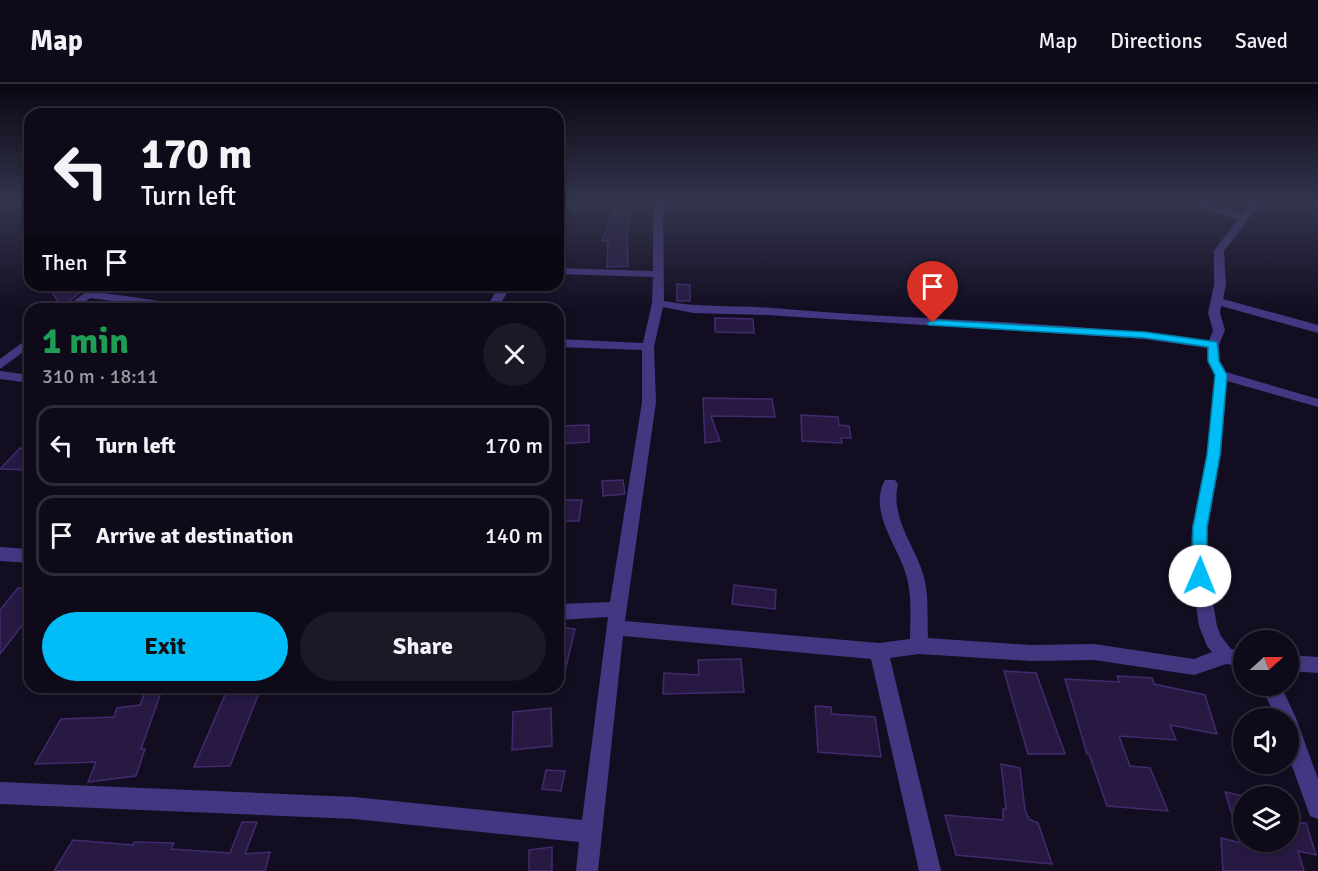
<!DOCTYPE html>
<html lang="en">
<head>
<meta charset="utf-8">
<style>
	:root { --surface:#0e0a19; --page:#1c1826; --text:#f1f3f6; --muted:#9b9aa2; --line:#2e2b38; --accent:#00bdf8 }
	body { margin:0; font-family:Signika,sans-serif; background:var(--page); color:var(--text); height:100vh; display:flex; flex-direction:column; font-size:22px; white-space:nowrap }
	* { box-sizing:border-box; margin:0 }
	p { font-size:20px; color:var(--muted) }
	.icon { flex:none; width:33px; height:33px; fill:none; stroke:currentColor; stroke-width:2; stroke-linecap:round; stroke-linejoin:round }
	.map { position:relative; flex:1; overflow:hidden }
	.panel { position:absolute; left:24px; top:219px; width:540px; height:390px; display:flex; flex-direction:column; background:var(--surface); border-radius:18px; box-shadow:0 3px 9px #0003,0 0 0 2px var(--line) }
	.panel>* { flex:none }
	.hud { position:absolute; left:24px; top:24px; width:540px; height:183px; border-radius:18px; box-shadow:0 3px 9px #0003,0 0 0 2px var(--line); background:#0e0a19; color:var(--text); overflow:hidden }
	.needle { width:39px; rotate:69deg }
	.buttons { position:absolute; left:1233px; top:546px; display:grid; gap:12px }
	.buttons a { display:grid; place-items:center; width:66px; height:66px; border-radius:50%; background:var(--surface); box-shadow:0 3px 9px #0003,0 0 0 2px var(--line); font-size:30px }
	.pin { position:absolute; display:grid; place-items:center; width:51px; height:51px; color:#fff; margin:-62px -26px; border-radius:50% 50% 50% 0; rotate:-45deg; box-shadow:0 0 6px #0007 }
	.pin .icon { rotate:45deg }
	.me { position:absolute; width:66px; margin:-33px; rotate:1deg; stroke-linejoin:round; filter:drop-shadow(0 0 4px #0008) }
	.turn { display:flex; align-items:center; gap:21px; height:126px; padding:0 18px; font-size:27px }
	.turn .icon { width:78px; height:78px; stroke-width:2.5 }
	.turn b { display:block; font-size:42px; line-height:51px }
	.then { display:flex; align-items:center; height:57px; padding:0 18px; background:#0003; gap:12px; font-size:22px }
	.round { display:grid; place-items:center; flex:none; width:63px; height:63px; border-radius:32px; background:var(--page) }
	.summary { display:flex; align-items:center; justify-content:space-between; height:102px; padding:0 18px }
	h1 { font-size:36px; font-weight:700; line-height:45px; color:#1e9e55 }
	.primary-button { display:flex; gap:12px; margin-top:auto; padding:12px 18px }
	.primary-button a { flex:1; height:69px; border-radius:36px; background:var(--accent); color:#111; font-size:24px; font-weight:700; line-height:69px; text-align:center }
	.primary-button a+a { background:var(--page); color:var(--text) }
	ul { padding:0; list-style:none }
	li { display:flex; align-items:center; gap:18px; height:81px; margin:0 12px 9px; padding:0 6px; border:3px solid var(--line); border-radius:18px }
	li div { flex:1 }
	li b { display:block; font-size:22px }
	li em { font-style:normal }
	header { display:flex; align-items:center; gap:36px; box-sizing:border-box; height:84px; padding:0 30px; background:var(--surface); border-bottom:2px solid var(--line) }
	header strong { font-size:28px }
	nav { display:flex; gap:33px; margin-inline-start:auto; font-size:21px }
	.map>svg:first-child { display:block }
	.building { fill:#271942; stroke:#412b6e; stroke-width:1.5 }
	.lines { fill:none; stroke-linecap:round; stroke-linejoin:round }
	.minor { fill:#443781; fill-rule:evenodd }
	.route { fill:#00bdf8; stroke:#007ba1; stroke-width:1.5 }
</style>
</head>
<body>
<header>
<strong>Map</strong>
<nav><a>Map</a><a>Directions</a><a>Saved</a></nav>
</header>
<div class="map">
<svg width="1318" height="787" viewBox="0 0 1318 787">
	<rect width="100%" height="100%" fill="#130d21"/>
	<!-- building -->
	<g class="building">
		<path d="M614,126l17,1 -4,22 1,33 -21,1 1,-26h-6z"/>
		<path d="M677,200l13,1v16h-13z"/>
		<path d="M47,201h14l27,1 -26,21z"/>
		<path d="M715,234l38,1 1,14 -39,-1z"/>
		<path d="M703,314l69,1 3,18 -64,-1 9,25 -15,2z"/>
		<path d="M801,331l37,2 1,8 10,1 2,12h-10l1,5 -40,-2z"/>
		<path d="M589,341v17l-31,2v-18z"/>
		<path d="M20,364l10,1v21l-30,-1z"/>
		<path d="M623,396l2,14 -22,2 -1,-15z"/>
		<path d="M558,416h24l-3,21h-21z"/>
		<path d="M734,501l42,5 -1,19 -43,-5z"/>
		<path d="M18,504h12v27l-30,39v-44z"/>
		<path d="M558,543l17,2 -12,50 -5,-1z"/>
		<path d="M741,575l3,33 -81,2 1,-21 35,2 -1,-15z"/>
		<path d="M1004,587l32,2 29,81h-37z"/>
		<path d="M1117,592l35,2 2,6 51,11 12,39 -47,-9 6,15 -57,-4 11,30 20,2 18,43 -61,-5 -18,-52h-2l-22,-75 54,3z"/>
		<path d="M147,603h16l-22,62h4l-9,27 -48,6 8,-20 -61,2 26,-45 53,-2 3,-9 23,-3z"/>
		<path d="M228,604h33l-31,78 -36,1z"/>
		<path d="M815,622l16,1 1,7 43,3 6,40 -63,-5z"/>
		<path d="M551,624l1,38 -40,4 1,-38z"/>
		<path d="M1001,680l19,4 5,42 4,9 9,4 14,41 -96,-9 -11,-40 58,5v-11h3z"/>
		<path d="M546,686l19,1 -4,20 -19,-2z"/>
		<path d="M1225,708l19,4 -2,46h46v-19h18l10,32 -18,-4 6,20h-81l-2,-33 20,5z"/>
		<path d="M242,738h15l-12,32 25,-2 -5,19h-211l19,-31 60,5 1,-3 40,1 -3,6 59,4z"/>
		<path d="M552,763v24h-23v-21z"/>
	</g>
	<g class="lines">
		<!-- minor -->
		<g class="minor">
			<path d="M653,117h10l1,100c36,7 72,4 109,7 145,13 291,12 436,33l4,-11 -5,-17 6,-28v-34l24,-32 -56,-18h16l44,13 10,-13h10l-38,50 2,34 -3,14 95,26v8l-97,-27 -1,7 5,17 -6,15 1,16 6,11 92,27v8l-91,-26 -6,74 -13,72 -2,37 11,62 4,10 10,13 13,2v16l-18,-3 -32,11 -100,-15 -64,1 -111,-7 -29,4 51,213h-22l-48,-212 -248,-23 -25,235h-22l3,-29 -225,-23 -354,-15v-22l354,15 228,23 26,-203 -50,3v-16l52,-2 32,-200v-52l-84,-3v-8l85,4 9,-40 1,-26 -95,-3v-6l95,3zM663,223l30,6 73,2 379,24 62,9 1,13 7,14 -8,80 -15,72 -2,37 9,62 8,20 5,6 -18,7 -100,-15 -64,1 -102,-7c-1,-20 1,-41 -4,-61 -9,-32 -34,-58 -26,-93l-3,-4h-10c-18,32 15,68 22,98 5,20 3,41 3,61l-31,4 -254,-22 31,-219 -2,-55z"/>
			<path d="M499,201h12l-13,24h-12z"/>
			<path d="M94,202l6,3 -3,3 98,14 6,3h-31l-80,-11 -14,11h-13z"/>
			<path d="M30,253v10l-30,22v-10z"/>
			<path d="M0,287l30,4v8l-30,-4z"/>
			<path d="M0,463l30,2v14l-30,-2z"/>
			<path d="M1288,571l30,2v16l-30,-2z"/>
			<path d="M1261,602h20l15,32 22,61v40l-8,-3 -22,-61v-37h-12z"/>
		</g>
	</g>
	<!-- sky -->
	<linearGradient id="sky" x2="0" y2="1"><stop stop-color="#0a0712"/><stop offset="0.52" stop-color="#33354e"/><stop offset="1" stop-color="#33354e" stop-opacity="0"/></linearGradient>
	<rect width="1318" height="227" fill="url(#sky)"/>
	<!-- route -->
	<path class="route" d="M933,236l212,12 72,10 2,19 8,14 -7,80 -13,72v49l-2,4 -5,2 -6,-2 -2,-4 1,-49 14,-72 8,-80 -7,-14v-14l-63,-9 -216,-13 -2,-2z"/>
</svg>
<div class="buttons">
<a><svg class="needle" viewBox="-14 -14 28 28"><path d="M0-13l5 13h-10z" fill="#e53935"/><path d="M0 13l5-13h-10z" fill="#9b9aa2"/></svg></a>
<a><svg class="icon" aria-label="sound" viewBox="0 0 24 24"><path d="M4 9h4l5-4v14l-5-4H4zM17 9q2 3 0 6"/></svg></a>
<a><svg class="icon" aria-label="layers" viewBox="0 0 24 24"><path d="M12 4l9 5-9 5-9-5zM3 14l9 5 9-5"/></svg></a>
</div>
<div class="pin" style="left:933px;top:239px;background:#d93025"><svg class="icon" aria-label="arrive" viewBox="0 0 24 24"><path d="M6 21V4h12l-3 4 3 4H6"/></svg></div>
<svg class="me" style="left:1200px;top:492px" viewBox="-20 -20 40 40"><circle r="19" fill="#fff"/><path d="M0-13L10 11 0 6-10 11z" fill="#00bdf8"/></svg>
<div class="hud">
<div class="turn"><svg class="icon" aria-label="left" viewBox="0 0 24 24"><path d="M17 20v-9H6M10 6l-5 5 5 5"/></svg><div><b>170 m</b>Turn left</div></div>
<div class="then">Then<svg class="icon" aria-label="arrive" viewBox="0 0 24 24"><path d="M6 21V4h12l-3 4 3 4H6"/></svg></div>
</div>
<section class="panel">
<div class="summary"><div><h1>1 min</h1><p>310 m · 18:11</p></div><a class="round"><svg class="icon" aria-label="close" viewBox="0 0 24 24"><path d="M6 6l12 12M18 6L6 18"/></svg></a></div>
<ul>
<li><svg class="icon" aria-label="left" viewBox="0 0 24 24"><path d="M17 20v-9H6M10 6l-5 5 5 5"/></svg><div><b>Turn left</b></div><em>170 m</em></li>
<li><svg class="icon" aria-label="arrive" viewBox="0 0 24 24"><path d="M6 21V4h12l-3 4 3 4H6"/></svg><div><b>Arrive at destination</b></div><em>140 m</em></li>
</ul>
<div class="primary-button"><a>Exit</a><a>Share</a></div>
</section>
</div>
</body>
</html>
